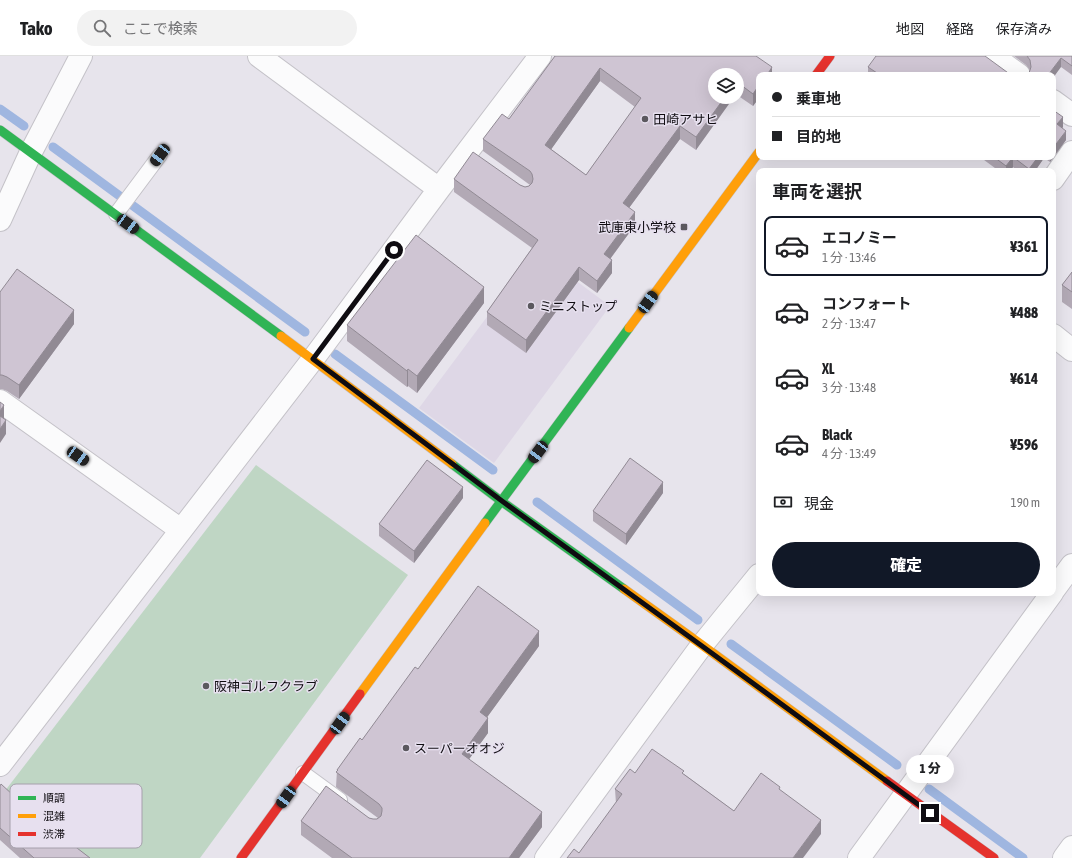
<!DOCTYPE html>
<html lang="ja">
<meta charset="utf-8">
<style>
:root{--surface:#fff;--page:#f2f2f2;--text:#202124;--muted:#757577;--line:#e0e0e0;--accent:#111827}
body{margin:0;font-family:"Asap Condensed","Noto Sans JP",sans-serif;background:var(--page);color:var(--text);height:100vh;display:flex;flex-direction:column;font-size:15px;white-space:nowrap}
*{box-sizing:border-box;margin:0}
p{font-size:13px;color:var(--muted)}
.icon{flex:none;width:22px;height:22px;fill:none;stroke:currentColor;stroke-width:2;stroke-linecap:round;stroke-linejoin:round}
.map{position:relative;flex:1;overflow:hidden}
.sheet{position:absolute;left:756px;top:112px;width:300px;height:428px;display:flex;flex-direction:column;background:var(--surface);border-radius:8px;box-shadow:0 4px 16px #0002}
.sheet>*{flex:none}
.guide{position:absolute;left:756px;top:16px;width:300px;height:88px;border-radius:8px;box-shadow:0 4px 16px #0002;display:grid;align-content:center;height:88px;padding:0 16px;background:var(--surface)}
.tools{position:absolute;left:708px;top:12px;display:grid;gap:8px}
.tools a{display:grid;place-items:center;width:36px;height:36px;border-radius:50%;background:var(--surface);box-shadow:0 4px 16px #0002;font-size:20px}
.end{position:absolute;width:18px;height:18px;margin:-9px;border:5px solid #0f0c11;background:#fff;box-shadow:0 0 0 2px #fff}
.from{border-radius:50%}
.bubble{position:absolute;height:28px;border-radius:14px;background:var(--surface);box-shadow:0 4px 16px #0002;font-size:13px;font-weight:800;line-height:28px;text-align:center}
.car{position:absolute;width:12px;height:24px;margin:-12px -6px;border-radius:5px;box-shadow:0 0 3px 1px #0007;background:linear-gradient(#222 24%,#8ab4d8 0 40%,#222 0 76%,#8ab4d8 0 86%,#222 0)}
.guide b{display:flex;align-items:center;gap:14px;height:38px;font-size:15px}
.guide b+b{border-top:1px solid var(--line)}
.guide i{width:10px;height:10px;background:var(--text)}
ul{padding:0;list-style:none}
li{display:flex;align-items:center;gap:12px;height:60px;margin:0 8px 6px;padding:0 8px;border:2px solid transparent;border-radius:8px}
li div{flex:1}
li b{display:block;font-size:15px}
li em{font-style:normal;font-weight:800}
li.selected{border-color:var(--accent)}
li>.icon{width:36px;height:36px;stroke-width:1.5}
h2{padding:0 16px;font-size:18px;line-height:48px}
.pay{display:flex;align-items:center;gap:10px;height:44px;padding:0 16px;font-size:15px}
.pay p{margin-inline-start:auto}
.cta{display:flex;gap:8px;margin-top:auto;padding:8px 16px}
.cta a{flex:1;height:46px;border-radius:24px;background:var(--accent);color:#fff;font-size:16px;font-weight:800;line-height:46px;text-align:center}
header{display:flex;align-items:center;gap:24px;box-sizing:border-box;height:56px;padding:0 20px;background:var(--surface);border-bottom:1px solid var(--line)}
header strong{font-size:19px}
nav{display:flex;gap:22px;margin-inline-start:auto;font-size:14px}
.search{width:280px;height:36px;background:var(--page);display:flex;align-items:center;gap:10px;box-sizing:border-box;padding:0 14px;border-radius:22px;color:var(--muted);font-size:15px}
.map>svg:first-child{display:block}
</style>
<header>
<strong>Tako</strong>
<div class="search"><svg class="icon" aria-label="search" viewBox="0 0 24 24"><circle cx="10" cy="10" r="6"/><path d="M15 15l6 6"/></svg>ここで検索</div>
<nav><a>地図</a><a>経路</a><a>保存済み</a></nav>
</header>
<div class="map">
<svg width="1072" height="802" viewBox="0 0 1072 802">
<rect width="100%" height="100%" fill="#e7e4ec"/>
<!-- built -->
<path fill="#ded7e6" d="M536,195L610,250L494,407L419,352Z"/>
<!-- green -->
<path fill="#bfd6c4" d="M256,409L408,519L200,802H75L1,740Z"/>
<g fill="none" stroke-linecap="round" stroke-linejoin="round">
<!-- stream -->
<path stroke="#9fb6e0" stroke-width="9" d="M0,53L24,70
M53,91L305,276
M335,298L493,414
M537,446L698,564
M731,588L897,709
M929,733L1023,802"/>
<defs>
<path id="lane" d="M116,158L160,99
M303,717L340,744"/>
<path id="street" d="M259,0L439,133
M993,0L1019,19
M1053,45L1072,59
M1053,123L1072,96
M0,164L31,96L81,0
M1053,279L1072,294
M0,345L181,474
M1053,535L1072,509
M0,709L313,303L439,133L540,0
M546,802L702,589L759,519
M859,802L1052,537
M1064,802L1072,791"/>
<path id="fast" d="M0,74L281,280
M452,408L501,445L624,533
M485,467L629,272"/>
<path id="slow" d="M629,272L759,96
M281,280L452,408
M624,533L702,589L887,725
M360,638L485,467"/>
<path id="jam" d="M816,19L830,0
M887,725L994,802
M241,802L360,638"/>
</defs>
<!-- lane casing -->
<use href="#lane" stroke="#c4c2c8" stroke-width="16"/>
<!-- street casing -->
<use href="#street" stroke="#c4c2c8" stroke-width="24"/>
<!-- fast casing -->
<use href="#fast" stroke="#c4c2c8" stroke-width="10"/>
<!-- slow casing -->
<use href="#slow" stroke="#c4c2c8" stroke-width="10"/>
<!-- jam casing -->
<use href="#jam" stroke="#c4c2c8" stroke-width="10"/>
<!-- lane -->
<use href="#lane" stroke="#fbfbfc" stroke-width="14"/>
<!-- street -->
<use href="#street" stroke="#fbfbfc" stroke-width="22"/>
<!-- fast -->
<use href="#fast" stroke="#30b455" stroke-width="9"/>
<!-- slow -->
<use href="#slow" stroke="#ff9f0a" stroke-width="9"/>
<!-- jam -->
<use href="#jam" stroke="#e5322d" stroke-width="9"/>
</g>
<!-- wall -->
<path fill="#b2a9b5" fill-rule="evenodd" d="M555,0L772,19H759V42L753,50L737,39V19L696,94L680,83L629,152L635,169L611,202L612,217L597,237L579,224L526,297L487,269V256L532,192L454,136V123L520,129L525,131L529,130L530,129L483,95V83L509,63ZM600,25L635,51L586,119L551,93Z
M1014,0H1072V19L1061,11L1029,17L1030,14L1026,9Z
M868,11L1011,19H868Z
M1053,54L1063,71L1062,72L1066,84L1050,106L1044,102L1035,115H1018L1013,111L1010,115H999L980,101H1053Z
M1072,216V253L1062,246V229Z
M0,236L74,268L19,343L7,335L2,333H0Z
M484,247L417,337L408,330L407,331L347,285V269Z
M663,437L626,489L593,465V455Z
M463,442L414,507L379,480V468Z
M539,590L487,661L488,677L469,703L542,771L519,802H332L301,779V765L369,762L373,763H377L378,762L336,731L337,714L362,684L418,613Z
M635,717L684,718L734,755L780,734L821,778L579,797L616,748L615,733Z
M0,730L38,762L90,802H20L0,784Z"/>
<!-- shaded-wall -->
<path fill="#918a94" d="M1061,2V11L1053,22V19H1048Z
M772,11V19H767Z
M600,12V25L545,102V89Z
M759,29V42L753,50V38Z
M725,41H734L696,94V81Z
M1063,61V71L1057,78V68Z
M680,70V83L623,160V147Z
M1066,75V84L1050,106V101H1053V92Z
M1013,101V111L1010,115H1006V110Z
M1038,101H1044V102L1035,115H1029V113Z
M635,156V169L604,211V198Z
M612,204V217L597,237V225Z
M579,211V224L526,297V284Z
M484,231V247L417,337V320Z
M74,254V268L19,343V329Z
M408,313V330L407,331V315Z
M4,349V363L0,369V355Z
M6,364V378L0,387V373Z
M663,426V437L626,489V478Z
M463,431V442L414,507V495Z
M539,575V590L480,671V656Z
M488,662V677L462,713V698Z
M542,756V771L519,802H509Z
M821,764V778L803,802H793Z"/>
<!-- building -->
<path fill="#cfc5d3" stroke="#918a94" fill-rule="evenodd" d="M555,0H756L772,11L767,19H759V29L753,38L737,26V19H715V41H725L696,81L680,70L623,147L635,156L604,198L612,204L597,225L579,211L526,284L487,256L538,184L454,123L473,96L520,129L525,131L529,130L532,127L533,123L532,118L530,115L483,83L502,58L509,63ZM600,12L641,42L586,119L545,89Z
M876,0H985L1011,19H880L868,11Z
M1027,0H1072V10L1061,2L1048,19H1026L1029,17L1031,11L1030,4Z
M1053,54L1063,61L1057,68L1066,75L1053,92Z
M994,101H1038L1029,113L1013,101L1006,110Z
M416,179L484,231L417,320L408,313L407,315L347,269Z
M17,213L74,254L19,329L7,321L2,319H0V236Z
M1072,216V236L1062,229Z
M0,346L4,349L0,355Z
M0,360L6,364L0,373Z
M630,402L663,426L626,478L593,455Z
M427,404L463,431L414,495L379,468Z
M478,530L539,575L480,656L488,662L462,698L542,756L509,802H352L301,765L326,730L369,762L373,763H377L381,760L382,755V752L379,748L336,716L338,714H337L360,682L362,684L415,611L418,613Z
M652,693L684,715L682,717L734,755L761,717L780,731L779,733L821,764L793,802H567L574,793L579,797L622,738L615,733L630,713L635,717Z
M1,728L38,762L90,802H34L0,772V730Z"/>
<g fill="none" stroke-linecap="round" stroke-linejoin="round">
<!-- route -->
<path stroke="#0f0c11" stroke-width="5" d="M394,194L313,303L502,445L702,590L930,757"/>
</g>
<!-- markers -->
<g fill="#5b585e" stroke="#e7e0ef" stroke-width="1.5">
<circle cx="645" cy="63" r="4"/>
<rect x="680" y="167" width="8" height="8" rx="2"/>
<circle cx="531" cy="250" r="4"/>
<circle cx="206" cy="630" r="4"/>
<circle cx="406" cy="692" r="4"/>
</g>
<g text-anchor="middle" dominant-baseline="central" stroke-width="3" stroke-linejoin="round" paint-order="stroke">
<!-- poi labels -->
<g font-size="13" fill="#0f0c11" stroke="#e7e0ef" text-anchor="start">
<text x="653" y="63">田崎アサヒ</text>
<text x="676" y="171" text-anchor="end">武庫東小学校</text>
<text x="539" y="250">ミニストップ</text>
<text x="214" y="630">阪神ゴルフクラブ</text>
<text x="414" y="692">スーパーオオジ</text>
</g>
</g>
<!-- legend -->
<rect x="10" y="728" width="132" height="64" rx="6" fill="#e7e0ef" stroke="#a6a0ac" stroke-width="1"/>
<rect x="18" y="740" width="18" height="4" fill="#30b455"/>
<rect x="18" y="758" width="18" height="4" fill="#ff9f0a"/>
<rect x="18" y="776" width="18" height="4" fill="#e5322d"/>
<g font-size="11" fill="#0f0c11">
<text x="43" y="746">順調</text>
<text x="43" y="764">混雑</text>
<text x="43" y="782">渋滞</text>
</g>
</svg>
<div class="tools">
<a><svg class="icon" aria-label="layers" viewBox="0 0 24 24"><path d="M12 4l9 5-9 5-9-5zM3 14l9 5 9-5"/></svg></a>
</div>
<i class="end from" style="left:394px;top:194px"></i>
<i class="end" style="left:930px;top:757px"></i>
<div class="bubble" style="left:906px;top:699px;width:48px">1 分</div>
<i class="car" style="left:160px;top:99px;rotate:217deg"></i>
<i class="car" style="left:128px;top:168px;rotate:126deg"></i>
<i class="car" style="left:648px;top:246px;rotate:36deg"></i>
<i class="car" style="left:538px;top:396px;rotate:217deg"></i>
<i class="car" style="left:78px;top:400px;rotate:125deg"></i>
<i class="car" style="left:340px;top:667px;rotate:36deg"></i>
<i class="car" style="left:286px;top:741px;rotate:216deg"></i>
<div class="guide">
<b><i class="from"></i>乗車地</b>
<b><i></i>目的地</b>
</div>
<section class="sheet">
<h2>車両を選択</h2>
<ul>
<li class="selected"><svg class="icon" aria-label="car" viewBox="0 0 24 24"><path d="M5 17H2v-5l4-1 3-4h7l3 4 3 1v5h-3M9 17h6M6 11h13"/><circle cx="7" cy="17" r="2"/><circle cx="17" cy="17" r="2"/></svg><div><b>エコノミー</b><p>1 分 · 13:46</p></div><em>¥361</em></li>
<li><svg class="icon" aria-label="car" viewBox="0 0 24 24"><path d="M5 17H2v-5l4-1 3-4h7l3 4 3 1v5h-3M9 17h6M6 11h13"/><circle cx="7" cy="17" r="2"/><circle cx="17" cy="17" r="2"/></svg><div><b>コンフォート</b><p>2 分 · 13:47</p></div><em>¥488</em></li>
<li><svg class="icon" aria-label="car" viewBox="0 0 24 24"><path d="M5 17H2v-5l4-1 3-4h7l3 4 3 1v5h-3M9 17h6M6 11h13"/><circle cx="7" cy="17" r="2"/><circle cx="17" cy="17" r="2"/></svg><div><b>XL</b><p>3 分 · 13:48</p></div><em>¥614</em></li>
<li><svg class="icon" aria-label="car" viewBox="0 0 24 24"><path d="M5 17H2v-5l4-1 3-4h7l3 4 3 1v5h-3M9 17h6M6 11h13"/><circle cx="7" cy="17" r="2"/><circle cx="17" cy="17" r="2"/></svg><div><b>Black</b><p>4 分 · 13:49</p></div><em>¥596</em></li>
</ul>
<div class="pay"><svg class="icon" aria-label="cash" viewBox="0 0 24 24"><path d="M3 7h18v10H3z"/><circle cx="12" cy="12" r="2"/></svg>現金<p>190 m</p></div>
<div class="cta"><a>確定</a></div>
</section>
</div>
